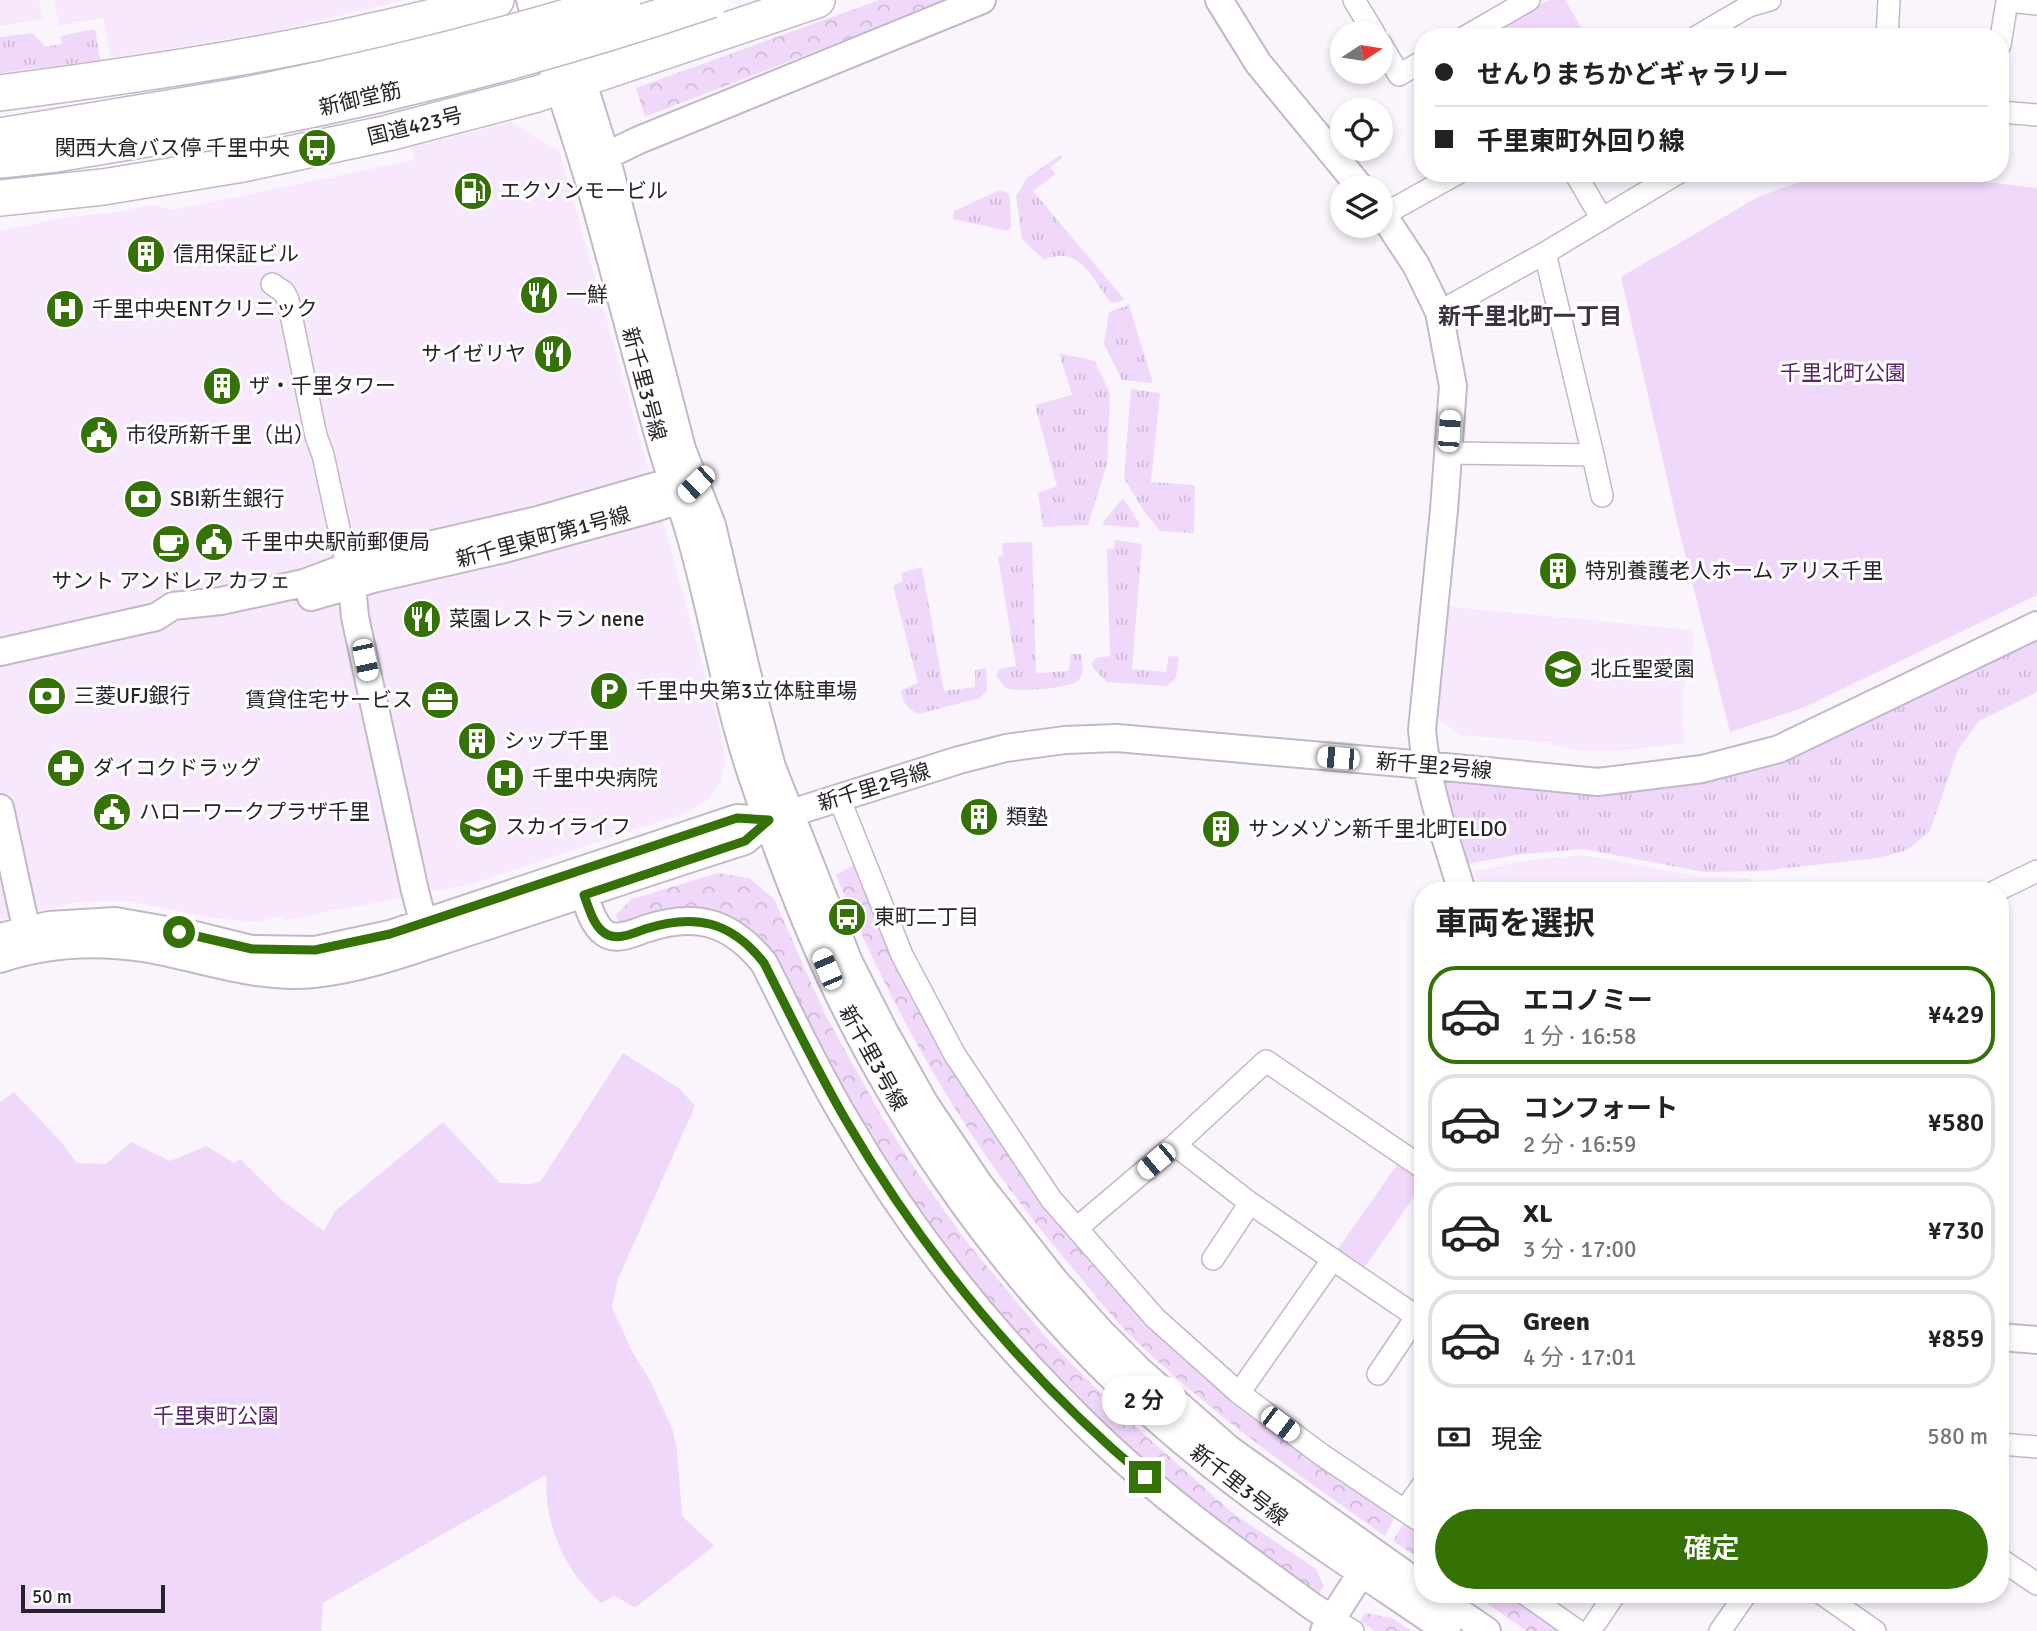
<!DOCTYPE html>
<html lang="ja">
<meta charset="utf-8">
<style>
:root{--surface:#fff;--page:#f2f2f2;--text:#222;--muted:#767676;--line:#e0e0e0;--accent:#357206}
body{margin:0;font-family:Signika,"Noto Sans JP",sans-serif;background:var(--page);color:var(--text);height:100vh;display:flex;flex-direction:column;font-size:26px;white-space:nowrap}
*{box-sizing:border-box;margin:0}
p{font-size:23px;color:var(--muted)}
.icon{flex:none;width:38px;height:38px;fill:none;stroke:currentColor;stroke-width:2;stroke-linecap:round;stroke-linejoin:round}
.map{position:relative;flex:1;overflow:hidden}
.details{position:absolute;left:1414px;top:882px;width:595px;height:721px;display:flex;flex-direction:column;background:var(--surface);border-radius:28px;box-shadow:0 4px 10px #0003}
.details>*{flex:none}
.top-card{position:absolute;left:1414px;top:28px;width:595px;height:154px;border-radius:28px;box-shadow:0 4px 10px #0003;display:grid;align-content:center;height:154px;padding:0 21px;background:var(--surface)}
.needle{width:46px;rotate:78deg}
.fabs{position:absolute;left:1330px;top:21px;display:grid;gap:14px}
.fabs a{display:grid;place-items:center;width:63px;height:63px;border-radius:50%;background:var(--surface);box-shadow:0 4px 10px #0003;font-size:35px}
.scale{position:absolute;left:21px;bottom:18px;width:144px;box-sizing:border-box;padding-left:7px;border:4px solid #28232a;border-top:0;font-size:19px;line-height:24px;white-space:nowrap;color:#28232a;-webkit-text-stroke:5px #fff;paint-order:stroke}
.end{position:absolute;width:32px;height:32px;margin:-16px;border:9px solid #357206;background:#fff;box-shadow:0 0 0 4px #fff}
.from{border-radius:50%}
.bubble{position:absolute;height:49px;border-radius:24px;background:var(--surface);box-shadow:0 4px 10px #0003;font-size:23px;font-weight:600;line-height:49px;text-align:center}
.car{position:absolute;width:21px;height:42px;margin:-21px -10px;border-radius:9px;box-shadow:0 0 5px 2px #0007;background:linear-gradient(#fff 24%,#345 0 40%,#fff 0 76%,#345 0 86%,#fff 0)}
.top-card b{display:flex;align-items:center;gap:24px;height:66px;font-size:26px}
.top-card b+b{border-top:2px solid var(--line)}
.top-card i{width:18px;height:18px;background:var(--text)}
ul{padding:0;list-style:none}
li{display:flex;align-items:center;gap:21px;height:98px;margin:0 14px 10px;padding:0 7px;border:4px solid var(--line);border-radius:28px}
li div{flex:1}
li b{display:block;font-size:26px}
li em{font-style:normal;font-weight:600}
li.selected{border-color:var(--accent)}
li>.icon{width:63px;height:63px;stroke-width:1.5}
h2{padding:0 21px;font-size:32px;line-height:84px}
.pay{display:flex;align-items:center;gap:18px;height:77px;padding:0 21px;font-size:26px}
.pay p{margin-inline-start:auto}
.primary-button{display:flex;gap:14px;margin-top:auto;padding:14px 21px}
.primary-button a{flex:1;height:80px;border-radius:42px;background:var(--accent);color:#fff;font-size:28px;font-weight:600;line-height:80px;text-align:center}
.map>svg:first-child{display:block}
</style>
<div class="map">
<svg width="2037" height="1631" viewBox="0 0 2037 1631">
<defs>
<pattern id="grass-tufts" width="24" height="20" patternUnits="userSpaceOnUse" patternTransform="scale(1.75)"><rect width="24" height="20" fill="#f0d8fa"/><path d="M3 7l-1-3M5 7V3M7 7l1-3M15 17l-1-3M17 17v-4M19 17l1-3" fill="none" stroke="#ceb9d6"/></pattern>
<pattern id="forest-crowns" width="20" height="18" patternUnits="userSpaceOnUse" patternTransform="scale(1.75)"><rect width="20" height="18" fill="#f0d8fa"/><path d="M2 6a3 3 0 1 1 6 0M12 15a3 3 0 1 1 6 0" fill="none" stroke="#ceb9d6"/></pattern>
</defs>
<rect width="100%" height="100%" fill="#faf5fd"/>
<!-- built -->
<path fill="#f7e8fd" d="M0,0H39L43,19L0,26Z
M57,0H405L271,32L111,58L103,18L59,26L54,1Z
M511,122L560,152L709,687L724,746L725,766L719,785L708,800L688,812L468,885L306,916L284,920L283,916L256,922L213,918L125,901L78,902L0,920V231L62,218L118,212L153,204L172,210L414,160L412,147Z
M1444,606L1692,630L1694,642L1682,697L1684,743L1623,751H1578L1544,742L1461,735L1434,716Z
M1583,855L1703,877L1748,878L1757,884L1759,891H1480L1474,871L1530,860Z"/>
<!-- grass -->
<path fill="url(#grass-tufts)" d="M95,29L100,60L0,73V37L32,33L46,47L62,44L60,36Z
M1060,155L1062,158L1050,167L1056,174L1033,191L1125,300L1111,303C1093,281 1081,244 1044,260L1022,239L1016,196L1027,178Z
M1000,190L1008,193L1010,197L1011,227L1008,231L953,219L954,211Z
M1129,305L1153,383L1122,380L1104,344L1109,312Z
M1059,353L1095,361L1110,394L1107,464L1088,525L1043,527L1038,493L1057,486L1035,405L1072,395Z
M1131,389L1160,393L1151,482L1195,485L1194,533L1160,531L1143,510L1124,478Z
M1123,498L1140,524L1138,528L1103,525L1104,521Z
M1115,540L1142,544L1132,669L1166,672L1169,656L1179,657L1176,678L1166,686L1107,682L1093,668L1092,663L1096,658L1110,656L1107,549L1114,548Z
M1032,542L1036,673L1069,671L1071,654H1081C1082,663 1085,674 1078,681C1070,688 1016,693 1007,688C1003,686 999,679 996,676L999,669L1016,666L998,557L1003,555L1002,543Z
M922,567L944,691L975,687V670L986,668L987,690L980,698L918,714C906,707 903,703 901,690L918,683L893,586L903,581L901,573Z
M2037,625V692L1979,721L1958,750L1930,831L1907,850L1878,858L1761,871L1704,872L1583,849L1521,854L1473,863L1455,869L1425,765L1598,782L1702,769Z"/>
<!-- forest -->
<path fill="url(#forest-crowns)" d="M879,0H947L645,117L636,88Z
M854,865L882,932L966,1091L1031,1185L1178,1352L1266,1428L1395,1517L1385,1536C1298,1475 1212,1414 1135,1340C1113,1319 1095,1295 1076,1272C971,1151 897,1022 836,875Z
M718,873L749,878L774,899L826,1016L881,1115L917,1172L966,1241L1050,1342L1127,1419L1235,1515L1315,1568L1324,1586L1318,1595C1271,1561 1221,1529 1177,1492C1075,1405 984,1305 908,1195C879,1151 851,1105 826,1059C808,1024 783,954 754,931C707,896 669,908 619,925L616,915L632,899Z
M1403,1524L1423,1537V1561L1393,1541Z
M1473,1594H1509L1564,1631H1527Z
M1365,1613L1392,1618L1411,1631H1375L1360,1621Z"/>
<!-- park -->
<path fill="#f0d8fa" d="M1549,0H1565L1587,37H1510L1505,28L1527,11Z
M1825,173H1912L2037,188V595L1805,707L1730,732L1677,522L1621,277L1760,196Z
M623,1053L680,1089L695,1106L618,1279L612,1307L633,1353L651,1382L673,1431L677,1450L682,1516L714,1546L636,1607H634L615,1596L601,1603C572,1577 555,1547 548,1508C546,1497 547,1485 546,1475L323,1603L321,1631H0V1102L14,1092L62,1143L77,1163L106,1164L131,1142L170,1161L206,1146L234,1163L240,1159L284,1202L324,1231L335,1211L443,1122L500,1183L530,1184L541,1181Z
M1399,1162L1423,1179V1184L1364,1268L1337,1250Z"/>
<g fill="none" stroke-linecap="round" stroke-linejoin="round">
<defs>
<path id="minor" d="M1354,0L1374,33
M1465,37L1529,0
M1696,37L1749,6L1770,0
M1887,37L1889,0
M1381,44L1399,75L1423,61
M2000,45L2007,1L2037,4
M2000,112L2037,115
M1575,173L1602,219
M1383,215L1458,173
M272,284L284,292L288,300L316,436L323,455L350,579
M1439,312L1545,253L1678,173
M1448,453L1593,455L1545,253
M1593,455L1602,496
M839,798L902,955L955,1055L1051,1199L1155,1318L1239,1393L1322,1455L1423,1523
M1996,891L2037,871
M1175,1145L1250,1203L1423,1321
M1077,1228L1175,1145L1266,1061L1423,1168
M1213,1259L1250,1203
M1378,1374L1417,1316
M1239,1393L1333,1259
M2000,1444L2037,1447
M1405,1510L1423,1485
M2000,1559L2037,1584
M1525,1594L1578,1631
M1822,1594L1875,1631
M1333,1619L1353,1631
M1590,1631L1615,1594
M1720,1631L1746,1594"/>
<path id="tertiary" d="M530,0C550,62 572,123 590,185C615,272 637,361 662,448C670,476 681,503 689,531C713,612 725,696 752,776C777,850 804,923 838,993C908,1138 1005,1274 1121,1386C1220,1482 1333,1553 1447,1631
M557,0L606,156L682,449L712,525L746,669L772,767L849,962L883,1029L925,1104L979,1184L1055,1281L1101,1332L1140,1371L1229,1449L1423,1587
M1219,0L1258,63L1360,187
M606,156L639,140L982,0
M1381,212L1416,265L1439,312L1453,386L1444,510L1422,730C1427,786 1445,837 1462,891
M352,586L355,617L415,891L428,940
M311,597L373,579L508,548L655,508L679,500L690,490
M0,652L156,617L173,606L221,601L304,583L368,559L538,520L673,481L688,483
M0,808L30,946
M584,895C589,908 594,929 608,935C619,940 634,933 645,929C695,912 730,921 764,963C791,1016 816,1071 847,1122C916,1241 1005,1349 1105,1443C1170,1504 1242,1555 1313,1607L1333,1619
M0,937L49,925L115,921L195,935L252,949L315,950L390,934L737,818L769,820L959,760L1006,748L1065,740L1117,738L1425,765L1598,782L1702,769L1779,749L2037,625
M0,959C45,944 94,941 142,948C200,957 254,980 314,974C371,968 424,946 478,929C567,900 656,869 745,841L769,820
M2000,1337L2037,1340
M1433,1594L1487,1631
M1324,1631L1371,1558"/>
<path id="trunk" d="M0,93C167,71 334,46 496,0
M0,136L240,96
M0,160L56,154L250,122
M0,198L103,187L243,164L388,133L537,94L817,0"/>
</defs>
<!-- minor casing -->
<use href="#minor" stroke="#c4b7c9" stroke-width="24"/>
<!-- tertiary casing -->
<use href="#tertiary" stroke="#c4b7c9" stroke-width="30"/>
<!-- trunk casing -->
<use href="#trunk" stroke="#c4b7c9" stroke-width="38"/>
<!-- minor -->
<use href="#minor" stroke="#fff" stroke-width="21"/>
<!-- tertiary -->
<use href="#tertiary" stroke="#fff" stroke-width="26"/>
<!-- trunk -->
<use href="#trunk" stroke="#fff" stroke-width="35"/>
<defs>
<path id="trunk-bridge" d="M240,96C369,71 497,39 623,0
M250,122C406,92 560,51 711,0"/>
</defs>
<!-- trunk-bridge casing -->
<use href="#trunk-bridge" stroke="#c4b7c9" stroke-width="38" stroke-linecap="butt"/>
<!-- trunk-bridge -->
<use href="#trunk-bridge" stroke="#fff" stroke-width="35"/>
</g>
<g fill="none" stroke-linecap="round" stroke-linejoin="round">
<!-- route -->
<path stroke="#357206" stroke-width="9" d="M179,932L252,949L315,950L390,934L737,818L769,820L745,841L584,895C589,908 594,929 608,935C619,940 634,933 645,929C695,913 731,921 764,963C791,1016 817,1071 847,1122C925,1256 1027,1378 1145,1477"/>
</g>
<!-- icons -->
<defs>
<symbol id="bus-disc" viewBox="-11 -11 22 22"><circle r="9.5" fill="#357206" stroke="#fff"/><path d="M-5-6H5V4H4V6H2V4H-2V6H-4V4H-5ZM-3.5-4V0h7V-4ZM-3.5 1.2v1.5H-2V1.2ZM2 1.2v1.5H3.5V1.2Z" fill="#fff"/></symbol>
<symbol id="fuel-disc" viewBox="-11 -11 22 22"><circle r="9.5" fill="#357206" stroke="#fff"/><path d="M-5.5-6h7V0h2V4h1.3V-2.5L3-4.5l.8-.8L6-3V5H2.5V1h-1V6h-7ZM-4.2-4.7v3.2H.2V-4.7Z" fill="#fff"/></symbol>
<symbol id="building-disc" viewBox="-11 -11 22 22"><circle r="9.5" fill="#357206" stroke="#fff"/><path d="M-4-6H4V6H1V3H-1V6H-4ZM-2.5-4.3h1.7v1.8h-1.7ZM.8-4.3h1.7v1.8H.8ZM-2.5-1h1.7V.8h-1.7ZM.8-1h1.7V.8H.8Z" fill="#fff"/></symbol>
<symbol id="restaurant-disc" viewBox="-11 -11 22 22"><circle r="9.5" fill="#357206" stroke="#fff"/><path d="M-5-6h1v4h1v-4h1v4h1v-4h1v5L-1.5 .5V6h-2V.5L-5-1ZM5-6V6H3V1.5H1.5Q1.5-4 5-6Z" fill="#fff"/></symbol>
<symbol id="hospital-disc" viewBox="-11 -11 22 22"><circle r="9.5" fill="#357206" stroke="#fff"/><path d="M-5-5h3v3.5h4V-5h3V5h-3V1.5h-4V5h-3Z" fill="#fff"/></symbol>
<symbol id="civic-disc" viewBox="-11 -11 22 22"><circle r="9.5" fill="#357206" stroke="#fff"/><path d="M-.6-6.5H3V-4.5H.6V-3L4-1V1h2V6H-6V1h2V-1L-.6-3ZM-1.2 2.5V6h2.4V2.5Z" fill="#fff"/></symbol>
<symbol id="bank-disc" viewBox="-11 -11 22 22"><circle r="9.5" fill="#357206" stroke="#fff"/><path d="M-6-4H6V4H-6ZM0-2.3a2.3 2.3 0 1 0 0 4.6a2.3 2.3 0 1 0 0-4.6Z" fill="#fff"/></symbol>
<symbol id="cafe-disc" viewBox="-11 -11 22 22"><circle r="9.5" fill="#357206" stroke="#fff"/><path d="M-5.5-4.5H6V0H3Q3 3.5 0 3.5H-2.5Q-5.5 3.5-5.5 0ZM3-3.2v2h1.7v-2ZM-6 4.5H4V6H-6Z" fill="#fff"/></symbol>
<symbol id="school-disc" viewBox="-11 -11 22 22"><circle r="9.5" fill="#357206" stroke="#fff"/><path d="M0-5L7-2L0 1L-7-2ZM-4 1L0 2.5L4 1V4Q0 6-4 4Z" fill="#fff"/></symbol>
<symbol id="parking-disc" viewBox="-11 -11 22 22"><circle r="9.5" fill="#357206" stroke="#fff"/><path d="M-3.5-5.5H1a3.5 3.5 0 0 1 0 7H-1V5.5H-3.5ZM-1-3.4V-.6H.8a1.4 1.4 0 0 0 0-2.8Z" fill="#fff"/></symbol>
<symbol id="office-disc" viewBox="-11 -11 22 22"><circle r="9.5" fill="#357206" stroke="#fff"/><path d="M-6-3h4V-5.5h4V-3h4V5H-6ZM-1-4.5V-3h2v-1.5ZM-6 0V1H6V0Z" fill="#fff"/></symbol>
<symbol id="pharmacy-disc" viewBox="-11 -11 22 22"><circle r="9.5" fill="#357206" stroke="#fff"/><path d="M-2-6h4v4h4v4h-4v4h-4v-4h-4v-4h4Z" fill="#fff"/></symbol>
</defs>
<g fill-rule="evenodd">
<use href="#bus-disc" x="295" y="126" width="44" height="44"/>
<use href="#fuel-disc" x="451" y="169" width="44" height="44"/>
<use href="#building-disc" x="124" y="232" width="44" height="44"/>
<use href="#restaurant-disc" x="517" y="273" width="44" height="44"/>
<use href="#hospital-disc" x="43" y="287" width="44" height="44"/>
<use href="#restaurant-disc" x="531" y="332" width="44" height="44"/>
<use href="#building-disc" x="200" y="364" width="44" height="44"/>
<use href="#civic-disc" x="77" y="413" width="44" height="44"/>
<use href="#bank-disc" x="121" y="477" width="44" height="44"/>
<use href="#civic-disc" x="192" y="520" width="44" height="44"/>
<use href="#cafe-disc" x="149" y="522" width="44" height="44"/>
<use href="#building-disc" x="1536" y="549" width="44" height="44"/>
<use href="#restaurant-disc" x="400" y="597" width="44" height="44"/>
<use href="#school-disc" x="1541" y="647" width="44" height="44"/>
<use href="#parking-disc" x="587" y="669" width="44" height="44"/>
<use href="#bank-disc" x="25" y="674" width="44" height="44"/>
<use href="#office-disc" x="418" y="678" width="44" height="44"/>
<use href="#building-disc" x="455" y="719" width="44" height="44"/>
<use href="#pharmacy-disc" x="44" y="746" width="44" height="44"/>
<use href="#hospital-disc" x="483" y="756" width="44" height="44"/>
<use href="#civic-disc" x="90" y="790" width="44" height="44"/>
<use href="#building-disc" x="957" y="795" width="44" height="44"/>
<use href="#school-disc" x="456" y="805" width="44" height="44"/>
<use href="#building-disc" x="1199" y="807" width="44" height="44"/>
<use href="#bus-disc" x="825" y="895" width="44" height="44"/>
</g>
<g text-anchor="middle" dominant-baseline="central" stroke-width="6" stroke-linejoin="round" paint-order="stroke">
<!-- street labels -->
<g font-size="21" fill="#28232a" stroke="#fff">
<text transform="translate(360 99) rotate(-13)">新御堂筋</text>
<text transform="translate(415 126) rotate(-14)">国道423号</text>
<text transform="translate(644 384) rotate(75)">新千里3号線</text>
<text transform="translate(543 537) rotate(-15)">新千里東町第1号線</text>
<text transform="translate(1434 766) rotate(5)">新千里2号線</text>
<text transform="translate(874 787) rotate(-17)">新千里2号線</text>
<text transform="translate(873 1058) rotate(61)">新千里3号線</text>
<text transform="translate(1239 1485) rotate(38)">新千里3号線</text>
</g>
<!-- poi labels -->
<g font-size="21" fill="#28232a" stroke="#fff" text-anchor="start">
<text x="290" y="148" text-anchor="end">関西大倉バス停 千里中央</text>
<text x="500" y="191">エクソンモービル</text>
<text x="173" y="254">信用保証ビル</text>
<text x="566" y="295">一鮮</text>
<text x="92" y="309">千里中央ENTクリニック</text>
<text x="526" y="354" text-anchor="end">サイゼリヤ</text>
<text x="249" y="386">ザ・千里タワー</text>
<text x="126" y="435">市役所新千里（出）</text>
<text x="170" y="499">SBI新生銀行</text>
<text x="241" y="542">千里中央駅前郵便局</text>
<text x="1585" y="571">特別養護老人ホーム アリス千里</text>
<text x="171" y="581" text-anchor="middle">サント アンドレア カフェ</text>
<text x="449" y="619">菜園レストラン nene</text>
<text x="1590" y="669">北丘聖愛園</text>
<text x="636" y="691">千里中央第3立体駐車場</text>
<text x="74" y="696">三菱UFJ銀行</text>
<text x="413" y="700" text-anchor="end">賃貸住宅サービス</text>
<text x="504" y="741">シップ千里</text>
<text x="93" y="768">ダイコクドラッグ</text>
<text x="532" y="778">千里中央病院</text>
<text x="139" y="812">ハローワークプラザ千里</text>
<text x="1006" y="817">類塾</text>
<text x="505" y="827">スカイライフ</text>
<text x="1248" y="829">サンメゾン新千里北町ELDO</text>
<text x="874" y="917">東町二丁目</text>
</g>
<!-- park labels -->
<g font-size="21" fill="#5a236d" stroke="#fff">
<text x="1843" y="373">千里北町公園</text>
<text x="216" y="1416">千里東町公園</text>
</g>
<!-- neighbourhood labels -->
<g font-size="23" font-weight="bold" fill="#3c3140" stroke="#fff">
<text x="1530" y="316">新千里北町一丁目</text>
</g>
</g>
</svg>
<div class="fabs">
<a><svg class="needle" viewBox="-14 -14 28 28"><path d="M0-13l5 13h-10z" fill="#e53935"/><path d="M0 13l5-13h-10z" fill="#767676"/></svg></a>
<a><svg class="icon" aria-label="locate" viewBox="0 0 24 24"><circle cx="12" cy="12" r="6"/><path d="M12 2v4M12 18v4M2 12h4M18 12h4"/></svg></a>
<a><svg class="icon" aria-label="layers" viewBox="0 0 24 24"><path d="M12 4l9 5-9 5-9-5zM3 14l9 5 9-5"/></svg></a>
</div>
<div class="scale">50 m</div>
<i class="end from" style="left:179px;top:932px"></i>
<i class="end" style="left:1145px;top:1477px"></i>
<div class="bubble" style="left:1102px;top:1376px;width:84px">2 分</div>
<i class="car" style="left:1449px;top:431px;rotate:4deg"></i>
<i class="car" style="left:696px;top:484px;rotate:226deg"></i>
<i class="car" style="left:365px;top:660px;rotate:168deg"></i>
<i class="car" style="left:1338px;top:758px;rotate:275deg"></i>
<i class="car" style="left:827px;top:969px;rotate:337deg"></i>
<i class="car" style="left:1156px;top:1161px;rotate:230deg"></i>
<i class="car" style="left:1280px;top:1424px;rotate:127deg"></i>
<div class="top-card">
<b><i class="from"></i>せんりまちかどギャラリー</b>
<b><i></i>千里東町外回り線</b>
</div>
<section class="details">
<h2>車両を選択</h2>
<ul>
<li class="selected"><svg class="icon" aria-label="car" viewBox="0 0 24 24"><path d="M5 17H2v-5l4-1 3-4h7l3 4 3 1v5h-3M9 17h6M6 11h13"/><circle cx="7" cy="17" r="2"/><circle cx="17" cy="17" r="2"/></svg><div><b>エコノミー</b><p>1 分 · 16:58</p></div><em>¥429</em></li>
<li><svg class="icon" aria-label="car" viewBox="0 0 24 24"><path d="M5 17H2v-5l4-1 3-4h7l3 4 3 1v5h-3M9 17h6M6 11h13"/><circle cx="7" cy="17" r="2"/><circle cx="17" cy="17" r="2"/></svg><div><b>コンフォート</b><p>2 分 · 16:59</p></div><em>¥580</em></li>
<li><svg class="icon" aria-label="car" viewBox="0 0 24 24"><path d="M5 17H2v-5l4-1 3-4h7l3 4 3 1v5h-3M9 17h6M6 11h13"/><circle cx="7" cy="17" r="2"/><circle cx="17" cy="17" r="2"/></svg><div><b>XL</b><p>3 分 · 17:00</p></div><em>¥730</em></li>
<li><svg class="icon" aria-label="car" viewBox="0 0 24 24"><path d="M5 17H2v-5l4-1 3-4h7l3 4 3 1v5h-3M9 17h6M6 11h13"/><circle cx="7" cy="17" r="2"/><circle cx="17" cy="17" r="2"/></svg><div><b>Green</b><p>4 分 · 17:01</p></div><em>¥859</em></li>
</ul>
<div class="pay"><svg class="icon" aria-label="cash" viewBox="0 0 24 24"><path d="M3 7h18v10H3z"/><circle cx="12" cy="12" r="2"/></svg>現金<p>580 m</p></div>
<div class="primary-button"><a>確定</a></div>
</section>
</div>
